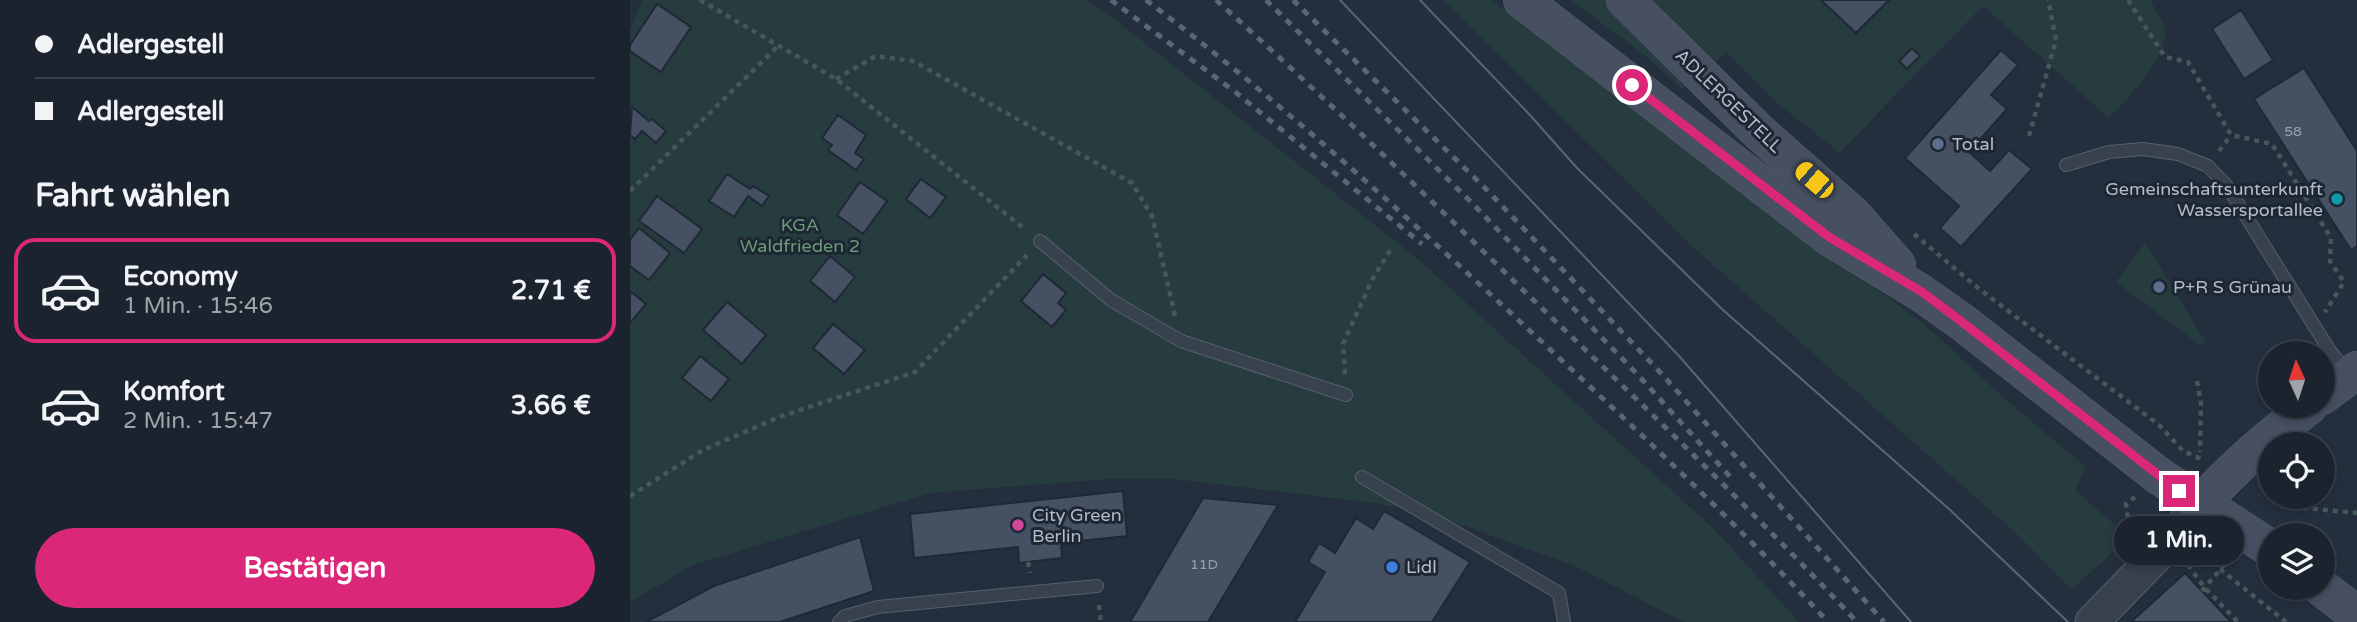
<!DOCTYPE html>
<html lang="de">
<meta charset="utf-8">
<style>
:root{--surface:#1b232e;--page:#242b36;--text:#f1f3f6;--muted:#a0a4aa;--line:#39404a;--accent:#db2777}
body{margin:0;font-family:"Varela Round",sans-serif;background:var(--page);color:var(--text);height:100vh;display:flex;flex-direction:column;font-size:26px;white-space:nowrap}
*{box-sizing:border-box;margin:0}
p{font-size:23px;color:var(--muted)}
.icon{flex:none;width:38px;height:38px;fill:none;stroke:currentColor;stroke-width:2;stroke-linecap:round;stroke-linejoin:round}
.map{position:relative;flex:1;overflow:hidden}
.side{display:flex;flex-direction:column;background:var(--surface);width:630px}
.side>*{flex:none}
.top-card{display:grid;align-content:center;height:154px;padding:0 35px;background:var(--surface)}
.needle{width:46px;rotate:357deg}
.buttons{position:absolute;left:1628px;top:341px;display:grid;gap:14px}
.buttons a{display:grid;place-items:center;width:77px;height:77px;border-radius:50%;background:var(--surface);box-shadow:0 4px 10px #0003,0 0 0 2px var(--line);font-size:35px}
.end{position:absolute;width:32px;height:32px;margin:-16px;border:9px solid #db2777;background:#fff;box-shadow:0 0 0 4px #fff}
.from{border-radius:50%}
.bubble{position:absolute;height:49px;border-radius:24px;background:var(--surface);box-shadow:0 4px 10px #0003,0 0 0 2px var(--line);font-size:23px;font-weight:700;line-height:49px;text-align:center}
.car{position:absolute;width:21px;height:42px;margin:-21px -10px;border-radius:9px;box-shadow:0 0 5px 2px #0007;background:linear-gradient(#f5c518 24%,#345 0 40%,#f5c518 0 76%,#345 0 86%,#f5c518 0)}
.top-card b{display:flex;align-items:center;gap:24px;height:66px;font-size:26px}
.top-card b+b{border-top:2px solid var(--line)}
.top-card i{width:18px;height:18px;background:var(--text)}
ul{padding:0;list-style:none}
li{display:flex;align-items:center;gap:21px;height:105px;margin:0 14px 10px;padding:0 21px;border:4px solid transparent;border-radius:21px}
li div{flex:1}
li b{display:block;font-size:26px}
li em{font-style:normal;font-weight:700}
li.selected{border-color:var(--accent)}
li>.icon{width:63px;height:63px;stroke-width:1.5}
h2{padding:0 35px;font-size:32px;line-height:84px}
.primary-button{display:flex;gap:14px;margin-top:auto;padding:14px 35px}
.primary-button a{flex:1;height:80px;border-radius:42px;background:var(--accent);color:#fff;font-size:28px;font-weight:700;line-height:80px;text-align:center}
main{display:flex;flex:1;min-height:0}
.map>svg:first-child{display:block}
</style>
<main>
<section class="side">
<div class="top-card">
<b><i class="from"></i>Adlergestell</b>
<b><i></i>Adlergestell</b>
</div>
<h2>Fahrt wählen</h2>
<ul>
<li class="selected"><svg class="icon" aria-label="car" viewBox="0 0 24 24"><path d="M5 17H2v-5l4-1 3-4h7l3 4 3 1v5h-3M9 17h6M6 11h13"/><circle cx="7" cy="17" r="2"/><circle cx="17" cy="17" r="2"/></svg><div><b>Economy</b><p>1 Min. · 15:46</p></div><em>2.71 €</em></li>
<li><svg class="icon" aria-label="car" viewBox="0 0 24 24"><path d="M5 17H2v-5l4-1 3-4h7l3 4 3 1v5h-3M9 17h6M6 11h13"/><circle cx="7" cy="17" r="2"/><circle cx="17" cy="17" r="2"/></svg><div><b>Komfort</b><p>2 Min. · 15:47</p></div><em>3.66 €</em></li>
</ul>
<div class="primary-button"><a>Bestätigen</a></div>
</section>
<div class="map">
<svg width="1727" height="622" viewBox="0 0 1727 622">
<rect width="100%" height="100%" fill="#242f3e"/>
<!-- green -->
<path fill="#263c3f" d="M12,0H457L478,14L788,259L1084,529L1169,622H1054L945,566L805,515L745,503L544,479H479L300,493L63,565L0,602V31Z
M813,0H862L1161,226L1293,323L1374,398L1456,467L1445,490L1494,533L1492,543L1442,590L1387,534L1063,247Z
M941,0H1520C1524,8 1534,21 1535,30C1539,57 1496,100 1479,118L1353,6L1207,155L1208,151L1147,103L1097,53L1052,89L1017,57Z
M1515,243L1575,341L1571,346L1486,282Z"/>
<!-- building -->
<path fill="#455162" stroke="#1f2835" stroke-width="2" d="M1191,0H1259L1226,33Z
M27,4L61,27L31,72L0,51V45Z
M1611,10L1643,60L1614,79L1582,29Z
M1282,48L1290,56L1277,69L1269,61Z
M1371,50L1388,65L1361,95L1377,109L1339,152L1360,171L1379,150L1402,169L1331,247L1310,228L1329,206L1275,158Z
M1674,68L1727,151V246L1721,250L1624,99Z
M2,107L19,121L22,119L36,131L26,143L12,131L5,139L0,135Z
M208,115L236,135L225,153L234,159L226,170L198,150L202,145L192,138Z
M97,174L120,189L123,186L139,196L132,206L118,196L104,217L79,201Z
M291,179L316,197L300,218L276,199Z
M230,182L257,201L233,234L207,215Z
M27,196L72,229L54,253L9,221Z
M9,228L40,253L19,280L0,266V240Z
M200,256L225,277L205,302L180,281Z
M413,274L436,293L428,303L436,310L422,327L391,301Z
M0,291L16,304L0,323Z
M97,302L136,335L112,364L73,330Z
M203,324L235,350L214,374L183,348Z
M70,356L99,379L81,401L52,378Z
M493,491L497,536L431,543L432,558L389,563L388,547L284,558L280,514Z
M573,498L648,505L578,622H500Z
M754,511L840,562L802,622H665L695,572L678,562L689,543L705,553L726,518L743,529Z
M230,537L244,591L150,622H16L84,586Z
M1555,573L1601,622H1501Z"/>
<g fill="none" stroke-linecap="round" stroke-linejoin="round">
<defs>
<path id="service" d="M1436,165L1479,152L1513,149L1548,154L1578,166L1597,186L1700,351L1719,374
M410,241L481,300L551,341L716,395
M732,477L929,593L934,622
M209,622L215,616L248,607L467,586"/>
<path id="tertiary" d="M1462,622L1534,548L1570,505"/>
<path id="secondary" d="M892,0L1199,237L1291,293L1332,322L1529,476L1640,548
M995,0L1129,132L1223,215L1267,265
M1692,396L1727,370
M1570,505C1603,467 1640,437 1679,406
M1692,588L1727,615"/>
</defs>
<!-- service casing -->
<use href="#service" stroke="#565f6c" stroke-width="14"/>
<!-- tertiary casing -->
<use href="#tertiary" stroke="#565f6c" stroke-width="35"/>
<!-- secondary casing -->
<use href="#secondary" stroke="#565f6c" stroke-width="38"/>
<!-- path -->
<path stroke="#44595c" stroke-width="4.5" stroke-dasharray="5 5" stroke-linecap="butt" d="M70,0L206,79L396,230
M1498,0L1535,57L1558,62L1601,135L1642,144L1701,238L1700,261L1714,282L1695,312
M206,79L246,56L283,61L502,183L522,216L545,316
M1399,136L1426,40L1418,0
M1589,151L1601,135
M0,191L149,45
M1284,234L1348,288L1529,425L1553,451L1571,459
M715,374L713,344L742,280L762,247
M1567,381L1571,403L1570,452
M0,496L73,450L149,417L285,372L397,255
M1505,497L1496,504L1498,518L1512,530
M1663,507L1727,513
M1692,549L1706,559
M398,562L400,573
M1558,565L1575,588L1608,622
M1590,569L1656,622
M1572,591L1599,559
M469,605L471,622"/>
<!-- service -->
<use href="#service" stroke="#38414e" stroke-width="12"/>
<!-- tertiary -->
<use href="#tertiary" stroke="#38414e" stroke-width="33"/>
<!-- secondary -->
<use href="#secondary" stroke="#465061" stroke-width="37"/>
<!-- tram -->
<path stroke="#5a6575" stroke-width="2" d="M710,0L1049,356L1281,622
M790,0L899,114L947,168L1093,310L1319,509L1438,622"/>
<!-- rail -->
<path stroke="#5a6575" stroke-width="5" stroke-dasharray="7 7" stroke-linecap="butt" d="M481,0L604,91L792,244
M516,0C645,97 765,206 884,316C992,416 1099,515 1198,622
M586,0C692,95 795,194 897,294C1009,401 1121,509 1227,622
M636,0L840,201L1008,375L1104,481
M663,0L856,189L1029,371L1254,622"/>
</g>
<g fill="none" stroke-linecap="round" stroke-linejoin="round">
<!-- route -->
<path stroke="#db2777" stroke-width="9" d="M1002,85L1199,237L1292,292L1332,322L1549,491"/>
</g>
<!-- markers -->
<g fill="#5c6f8a" stroke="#1d2633" stroke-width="2.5">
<circle cx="1308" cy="144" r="7"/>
<circle cx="1529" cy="287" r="7"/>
</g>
<circle fill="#0f9aa8" stroke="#1d2633" stroke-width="2.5" cx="1707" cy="199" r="7"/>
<circle fill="#d1479c" stroke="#1d2633" stroke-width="2.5" cx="388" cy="525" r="7"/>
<circle fill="#3f7fe0" stroke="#1d2633" stroke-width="2.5" cx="762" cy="567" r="7"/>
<g text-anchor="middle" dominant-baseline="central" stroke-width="6" stroke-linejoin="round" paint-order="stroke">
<!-- number labels -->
<g font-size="14" fill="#98a1af">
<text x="1663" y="131">58</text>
<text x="574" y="564">11D</text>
</g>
<!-- street labels -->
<g font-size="18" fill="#b4bcc9" stroke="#1d2633">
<text transform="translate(1099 101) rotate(44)">ADLERGESTELL</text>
</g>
<!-- poi labels -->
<g font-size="18" fill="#b4bcc9" stroke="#1d2633" text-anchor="start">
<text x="1322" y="144">Total</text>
<text x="1693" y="189" text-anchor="end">Gemeinschaftsunterkunft<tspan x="1693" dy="21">Wassersportallee</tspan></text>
<text x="1543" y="287">P+R S Grünau</text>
<text x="402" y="515">City Green<tspan x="402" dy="21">Berlin</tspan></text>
<text x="776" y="567">Lidl</text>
</g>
<!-- park labels -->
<g font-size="18" fill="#6b9a76" stroke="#1d2633">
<text x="170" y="225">KGA<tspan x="170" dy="21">Waldfrieden 2</tspan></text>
</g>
</g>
</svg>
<div class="buttons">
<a><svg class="needle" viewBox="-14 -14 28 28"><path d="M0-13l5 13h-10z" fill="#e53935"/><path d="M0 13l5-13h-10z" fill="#a0a4aa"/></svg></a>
<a><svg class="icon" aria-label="locate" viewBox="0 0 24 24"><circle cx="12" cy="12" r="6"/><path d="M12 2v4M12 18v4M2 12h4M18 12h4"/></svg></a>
<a><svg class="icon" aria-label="layers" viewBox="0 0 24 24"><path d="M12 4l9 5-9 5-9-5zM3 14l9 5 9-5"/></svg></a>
</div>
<i class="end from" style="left:1002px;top:85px"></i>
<i class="end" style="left:1549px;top:491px"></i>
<div class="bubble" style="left:1484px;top:516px;width:130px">1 Min.</div>
<i class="car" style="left:1184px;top:180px;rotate:311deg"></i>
</div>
</main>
